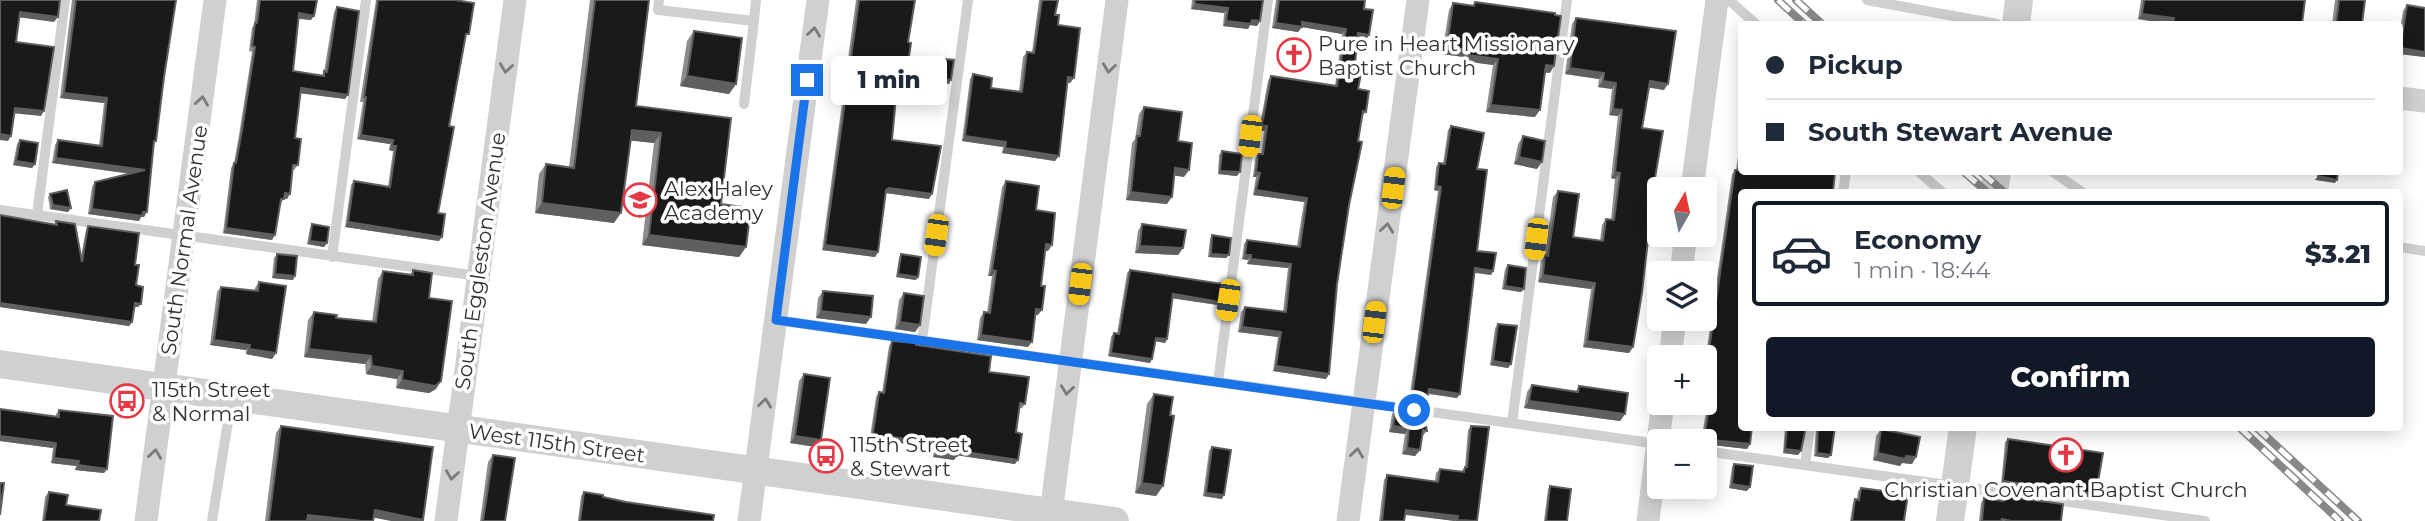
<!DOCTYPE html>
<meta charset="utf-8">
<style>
:root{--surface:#fff;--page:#f2f2f3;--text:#1f2937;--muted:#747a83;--line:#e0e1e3;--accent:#111827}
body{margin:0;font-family:Montserrat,sans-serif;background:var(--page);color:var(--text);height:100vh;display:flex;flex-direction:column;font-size:26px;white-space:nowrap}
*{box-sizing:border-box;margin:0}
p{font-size:23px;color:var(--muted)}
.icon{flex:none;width:38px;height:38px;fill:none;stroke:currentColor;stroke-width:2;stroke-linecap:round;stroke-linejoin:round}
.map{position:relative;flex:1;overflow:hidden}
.details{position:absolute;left:1738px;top:189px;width:665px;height:242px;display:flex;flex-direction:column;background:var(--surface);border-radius:7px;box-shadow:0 4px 18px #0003}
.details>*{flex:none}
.guide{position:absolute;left:1738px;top:21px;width:665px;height:154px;border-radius:7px;box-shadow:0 4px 18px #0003;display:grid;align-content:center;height:154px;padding:0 28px;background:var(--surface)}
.needle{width:46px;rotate:9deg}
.controls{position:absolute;left:1647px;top:177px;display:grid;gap:14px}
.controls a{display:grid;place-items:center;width:70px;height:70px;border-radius:7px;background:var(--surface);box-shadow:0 4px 18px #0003;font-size:35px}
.end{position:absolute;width:32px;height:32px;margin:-16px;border:9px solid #1a73e8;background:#fff;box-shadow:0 0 0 4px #fff}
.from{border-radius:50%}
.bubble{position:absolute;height:49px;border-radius:7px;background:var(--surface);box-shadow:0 4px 18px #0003;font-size:23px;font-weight:800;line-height:49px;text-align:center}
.car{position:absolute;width:21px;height:42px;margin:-21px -10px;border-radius:9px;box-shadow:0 0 5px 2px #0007;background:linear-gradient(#f5c518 24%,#345 0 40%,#f5c518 0 76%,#345 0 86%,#f5c518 0)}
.guide b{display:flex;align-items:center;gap:24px;height:66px;font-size:26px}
.guide b+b{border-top:2px solid var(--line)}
.guide i{width:18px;height:18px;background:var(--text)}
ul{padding:12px 0 0;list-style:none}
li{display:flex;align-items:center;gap:21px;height:105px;margin:0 14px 10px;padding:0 14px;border:4px solid transparent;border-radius:7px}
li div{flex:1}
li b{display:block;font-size:26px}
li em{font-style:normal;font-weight:800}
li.selected{border-color:var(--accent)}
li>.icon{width:63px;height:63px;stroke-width:1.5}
.action{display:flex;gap:14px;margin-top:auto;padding:14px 28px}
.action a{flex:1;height:80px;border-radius:7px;background:var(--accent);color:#fff;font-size:28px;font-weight:800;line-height:80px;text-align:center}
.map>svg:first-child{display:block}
</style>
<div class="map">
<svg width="2425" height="521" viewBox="0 0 2425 521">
<rect width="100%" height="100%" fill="#fff"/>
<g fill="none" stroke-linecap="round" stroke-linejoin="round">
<!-- service -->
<path stroke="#d0d0d0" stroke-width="10" d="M659,0L658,10L754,21L744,104
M1721,0L1731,2L1756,24
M1867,0L1997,24
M754,21L756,0
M1919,172L1942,192
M2053,172L2082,192
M1843,192L1846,172
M0,210L478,276
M37,215L65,0
M2399,247L2425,251
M332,257L366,0
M776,320L1659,444
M922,340L968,0
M1218,382L1268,0
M1512,423L1567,0
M1704,451L2205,521
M1805,465L1810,427
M212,521L232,397"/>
<!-- minor -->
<path stroke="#d0d0d0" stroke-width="23" d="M2399,98L2425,101
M1692,189L1717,0
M1681,273L1686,234
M1670,357L1675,318
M146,521L215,0
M446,521L515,0
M749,521L818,0
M1050,521L1117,0
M1348,521L1418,0
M1648,521L1663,402"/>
<!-- tertiary -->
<path stroke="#d0d0d0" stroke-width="28" d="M2016,24L2019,0
M1994,192L1997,172
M0,364L1115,521
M1950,521L1963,427"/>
<defs>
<path id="rail" d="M1778,0L1804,24
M1796,0L1822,24
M1964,172L1987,192
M1981,172L2004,192
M2239,427L2340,521
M2256,427L2358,521"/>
</defs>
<!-- rail casing -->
<use href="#rail" stroke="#888" stroke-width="8"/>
<!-- rail -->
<use href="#rail" stroke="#fff" stroke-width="5" stroke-dasharray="16" stroke-linecap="butt"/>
</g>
<!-- wall -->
<path fill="#8c8c8c" d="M72,0H176L164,77L156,141L153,145L144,217H141L139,221L88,214L92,187L95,182L130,174L52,163L55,145L58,140L99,146L104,103L60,98Z
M257,0H317L311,20L299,19L293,71L321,76L324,72L334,12L337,7L345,99L301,93L295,138L298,165L294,170H292L287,199H284L280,204L272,240L223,233L231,168L234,163L239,135L252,52L249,51L252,28L254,25Z
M376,0H455L466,39H465L449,126L438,213L439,241L345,227L351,185L354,181L388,187L393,151L389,150L390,144L357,139L363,102H360Z
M590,0H649L636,106L731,118L721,204L746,247L739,257L642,245L654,143L630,140L614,223L535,213L539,174L546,164L569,167Z
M856,0H915L900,98L896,103L892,140L929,199L886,193L878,252L875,257L822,250Z
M1039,0H1058L1055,15L1074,78L1070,83L1067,82L1055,161L1002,153L1003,147L962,141L970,79L973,74L991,88L1019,91L1023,57L1027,52H1032Z
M1192,0H1263L1260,21L1257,26L1250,25L1248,29L1223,26L1224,13L1191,9Z
M1276,0H1365L1366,40L1358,38L1355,64L1358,89L1366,112L1362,116L1337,284L1329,374L1326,379L1273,371L1278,337L1238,332L1241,312L1245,307L1283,312L1288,268L1247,264L1248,260L1242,259L1244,244L1247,240L1297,246L1304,202L1253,195L1256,177H1253L1255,159L1258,154H1261L1264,131L1259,130L1268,81L1271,76L1335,86L1342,34L1302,27L1298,32L1272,28Z
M2141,0H2305L2302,24H2170L2138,19Z
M2335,0H2365L2362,24H2332Z
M1475,2L1550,73L1545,72L1535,117L1486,112L1493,65L1463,61L1464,57L1442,54L1449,10L1453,3L1472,6Z
M2407,5L2425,57L2399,54V35L2403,11Z
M1576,18L1664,90L1649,87L1642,128L1655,178L1633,347L1629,353L1583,347L1591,289L1538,282L1541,261L1545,256L1553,197L1558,191L1573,237L1600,241L1602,225L1606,219L1611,220L1615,179L1611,178L1618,116L1609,115L1612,89L1598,87L1599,79L1565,74L1572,24Z
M694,31L736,84L729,94L680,86L687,41Z
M935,58L951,80L949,84L930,82L933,62Z
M1144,107L1178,141L1184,177L1175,175L1167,204L1126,200L1132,143L1135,139L1139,114Z
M1451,126L1477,169V251L1493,271L1491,275L1475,273L1457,398L1428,394L1424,403L1409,401L1438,191L1434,190L1436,167L1439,163L1443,164L1448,130Z
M1523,136L1537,169L1514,164L1518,144Z
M1741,137V427L1750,444L1747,449L1704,444V441H1701L1706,412L1699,411L1700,402H1704L1705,362L1732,174L1736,170Z
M20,140L35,164L32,168L13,165L17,144Z
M1222,151L1237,176L1218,174L1219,155Z
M1006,181L1036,210L1048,251H1045L1038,315H1035L1028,347L977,340L980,318L984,312L987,313L992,276H988L1002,187Z
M50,194L71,208L68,212L50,209L48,197Z
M0,215L54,225L56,221L81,256L86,230L88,226L135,265L138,307H134L132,322L129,326L0,307Z
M312,224L327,243L324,247L307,244L310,228Z
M1142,224L1183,248L1178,255L1135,253L1138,231Z
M1212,235L1229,255L1226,258L1208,257L1210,239Z
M277,254L293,280L272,278L274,258Z
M901,254L916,280L896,277L899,258Z
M1508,265L1524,289L1521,292L1502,289L1505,269Z
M413,270L429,298L436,389L429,393L396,388L397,379L366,374L365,364L304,357L308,320L314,312L336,318L372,322L378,279L383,271L410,275Z
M1130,270L1220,302L1218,305L1172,298L1167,339L1165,343L1156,341L1152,359L1150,363L1108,356L1111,337L1114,333L1117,334L1127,273Z
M259,282L276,353L272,359L246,354V350L210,345L217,292L221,287L255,291V288Z
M823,291L866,324L816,318L818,298Z
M904,293L920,325L915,332L895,329L899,300Z
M1498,324L1511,364L1508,368L1490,365L1495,328Z
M892,341L916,345L989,372L1025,404L1022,408H1019L1016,432L1015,464L957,455L954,460L933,457L934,447L891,442L888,446L869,444L876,397L879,392L882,393L889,346Z
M804,374L816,447L790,443L799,381Z
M1532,385L1576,391L1579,386L1625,414L1620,421L1524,408L1527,392Z
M1154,394L1163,486L1156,496L1135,493L1147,404Z
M1396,408L1427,431L1422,437L1420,450L1415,456L1402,454L1405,434L1389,432L1392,414Z
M0,409L56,417V414L59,410L107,469L104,473L75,470L76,466L51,463L53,448L0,441Z
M281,426L373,521H265L276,433Z
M1471,426L1477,521H1455L1405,515L1404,521H1379L1384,480L1387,475L1435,481L1436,473L1440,469L1461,472L1465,467L1468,430Z
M1785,427H1806L1801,451L1798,455L1783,453Z
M1816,427H1835L1831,455L1828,458L1814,456Z
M1881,429L1916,457L1912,464L1902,463L1900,466L1873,460L1876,436Z
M2008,439L2096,494L2094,498L2001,485L2005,442Z
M1212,447L1222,499L1203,496L1209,451Z
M493,455L505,521H480L488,462Z
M1734,464L1747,491L1729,488L1732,467Z
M1550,486L1567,521H1544L1548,490Z
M1861,488L1904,521H1850L1853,503L1855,499L1857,500L1858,491Z
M49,492L66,505L99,521H42L45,497Z
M584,492L603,497L713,521H578L581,496Z
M2003,496L2061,521H1979L1981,503L1984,498L2000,500Z"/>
<!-- shaded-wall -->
<path fill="#5f5f5f" d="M1195,4L1228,8L1224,13L1191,9Z
M20,12L58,17L54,22L17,17Z
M299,13L314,16L311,20L296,18Z
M2142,14L2174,18L2170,24L2138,19Z
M1252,20L1260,21L1257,26L1250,25L1248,29L1223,26L1226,21Z
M1302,22L1346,29L1342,34L1302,27L1298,32L1272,28L1276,23Z
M1358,33L1369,35L1366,40L1355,38Z
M1447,47L1469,50L1464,57L1442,54Z
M2400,48L2425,52V57L2399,54Z
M1468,55L1498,59L1493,65L1463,61Z
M1546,65L1554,66L1550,73L1541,72Z
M1570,68L1604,73L1599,79L1565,74Z
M687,76L736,84L729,94L680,86Z
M1068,77L1074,78L1070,83L1064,82Z
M933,78L951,80L949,84L930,82Z
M1603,81L1616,83L1612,89L1598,87Z
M1650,81L1668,84L1664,90L1645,87Z
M301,88L348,95L345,99L298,93Z
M64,93L107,98L104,103L60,98Z
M1491,105L1540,110L1535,117L1486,112Z
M15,108L44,111L41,116L11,113Z
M1613,109L1622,110L1618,116L1609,115Z
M1262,125L1267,126L1264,131L1259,130Z
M632,130L661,133L654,143L625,140Z
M0,134L11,136L8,141L0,140Z
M361,135L393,140L390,144L357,139Z
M965,136L1006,142L1003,147L962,141Z
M392,146H396L393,151L389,150Z
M1005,148L1059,156L1055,161L1002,153Z
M1519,157L1542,162L1537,169L1514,164Z
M56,158L145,170L142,175L52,163Z
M16,161L35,164L32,168L13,165Z
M1175,168L1189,170L1184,177L1171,175Z
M1220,171L1240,172L1237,176L1218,174Z
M1256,172L1260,173L1256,177H1253Z
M1615,172L1620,173L1615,179L1611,178Z
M2318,176L2337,180L2335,183L2315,180Z
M1436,186L1441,187L1438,191L1434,190Z
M889,188L932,194L929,199L885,193L883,195Z
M1256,190L1307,198L1304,202L1253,195Z
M1131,192L1172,197L1167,204L1126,200Z
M285,193L290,194L287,199L281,198Z
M542,203L621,213L614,223L535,213Z
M53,205L71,208L68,212L50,209Z
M92,209L143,212H147L144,217H141L139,221L88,214Z
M348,222L442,237L439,241L345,227Z
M226,228L275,235L272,240L223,233Z
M649,235L746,247L739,257L642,245Z
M310,241L327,243L324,247L307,244Z
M1046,244L1052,245L1048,251L1042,250Z
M825,245L878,252L875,257L822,250Z
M1140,246L1183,248L1178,255L1135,253Z
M1211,254L1229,255L1226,258L1208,257Z
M1245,255H1251L1248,260L1242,259Z
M1251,259L1291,264L1288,268L1247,264Z
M1475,268L1493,271L1491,275L1472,272Z
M992,270L996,271L992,276H988Z
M275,274L295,276L293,280L272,278Z
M898,274L918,277L916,280L896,277Z
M1543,275L1595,283L1591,289L1538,282Z
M1505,286L1524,289L1521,292L1502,289Z
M1173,294L1220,302L1218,305L1170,298Z
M0,303L132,322L129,326L0,307Z
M135,303L141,304L138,307H132Z
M1036,309L1042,310L1038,315L1032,314Z
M821,311L871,317L866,324L816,318Z
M900,322L920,325L915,332L895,329Z
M1242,327L1281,332L1278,337L1238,332Z
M981,335L1032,342L1028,347L977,340Z
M1156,338L1167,339L1165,343L1154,341Z
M214,340L250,345L246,350L210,345Z
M1587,341L1633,347L1629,353L1583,347Z
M249,349L276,353L272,359L246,354Z
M309,349L371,356L365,364L304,357Z
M1111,353L1152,359L1150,363L1108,356Z
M1493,361L1511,364L1508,368L1490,365Z
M372,366L403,371L397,379L366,374Z
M1276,366L1329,374L1326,379L1273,371Z
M402,380L441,381L436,389L429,393L396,388Z
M1429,389L1460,394L1457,398L1426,393Z
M1412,397L1427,399L1424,403L1409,401Z
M1529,401L1625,414L1620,421L1524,408Z
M1702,407H1709L1706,412L1699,411Z
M1393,426L1409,428L1405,434L1389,432Z
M0,436L56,443L53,448L0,441Z
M795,436L821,440L816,447L790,443Z
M891,437L937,443L934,447L891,442L888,446L869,444L872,440Z
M1704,439L1750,444L1747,449L1704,444V441H1703Z
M1407,448L1420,450L1415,456L1402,454Z
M1785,449L1801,451L1798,455L1783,453Z
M958,451L1018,460L1015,464L955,455Z
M936,453L957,456L954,460L933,457Z
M1817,453L1831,455L1828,458L1814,456Z
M1878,453L1906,456L1916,457L1912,464L1902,463L1900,466L1873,460Z
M54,458L79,461L76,466L51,463Z
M78,465L107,469L104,473L75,470Z
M2003,481L2096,494L2094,498L2001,485Z
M1142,483L1163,486L1156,496L1135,493Z
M1732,484L1750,487L1747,491L1729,488Z
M1206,493L1224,495L1222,499L1203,496Z
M375,510L423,520V521H391L370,517Z
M1406,510L1458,516L1455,521L1402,514Z
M308,515L362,521H304Z"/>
<!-- building -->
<path fill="#1a1a1a" stroke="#5f5f5f" stroke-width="2" d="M0,0H60L58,17L20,12L16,42L54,47L44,111L15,108L11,136L0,134Z
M76,0H176L164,77L156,141H154L147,212H143L142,216L92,209L95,182L145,170L56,158L58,140L102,146L107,98L64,93Z
M260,0H317L314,16L299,13L293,71L324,76V71L327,72L337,7L359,11L348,95L301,88L295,138L301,139L298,165H293L290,194L285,193L284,199H281L275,235L226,228L234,163H236L242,130L255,47L252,46L255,23H257Z
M378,0H455L474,3L469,34H466L449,126L454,127L438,213L445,214L442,237L348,222L354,181L390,187L396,146H392L393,140L361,135L366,97H364Z
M595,0H649L636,106L731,118L721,204L751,208L746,247L649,235L661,133L632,130L621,213L542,203L546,164L574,168Z
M859,0H915L908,42L911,43L908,64L905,63L900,98L896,97L892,140L941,146L932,194L889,188L886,190L878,252L825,245Z
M1042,0H1058L1055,15H1059L1058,25L1080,28L1074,78L1068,77L1059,156L1005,148L1006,142L965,136L973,74L992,78L991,88L1022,92L1027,52L1034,53Z
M1195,0H1263L1260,21L1252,20L1251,24L1226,21L1228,8L1195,4Z
M1279,0H1365L1364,9L1373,10L1369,35L1358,33L1355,64H1360L1359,68L1362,69L1358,89L1369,91L1366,112L1363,111L1358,141L1362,142L1359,157L1349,205L1337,284L1329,374L1276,366L1281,332L1242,327L1245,307L1286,312L1291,264L1251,259V255H1245L1247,240L1300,247L1307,198L1256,190L1260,173L1256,172L1258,154H1263L1267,126L1262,125L1271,76L1337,86L1346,29L1302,22V27L1276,23Z
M2144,0H2305L2302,24H2173L2174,18L2142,14Z
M2339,0H2365L2362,24H2336Z
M1475,2L1555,13V15L1561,16L1554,66L1546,65L1540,110L1491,105L1498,59L1468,55L1469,50L1447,47L1453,3L1474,6Z
M2407,5L2425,8V52L2400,48Z
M1576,18L1676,31L1668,84L1650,81L1642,128L1663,131L1655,178L1642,293L1633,347L1587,341L1595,283L1543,275L1545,255L1548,256L1558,191L1579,194L1573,237L1603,241L1606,219L1614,220L1620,173L1615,172L1622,110L1613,109L1616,83L1603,81L1604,73L1570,68Z
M694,31L742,38L736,84L687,76Z
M935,58L954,60L951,80L933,78Z
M1144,107L1182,112L1178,141L1192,143L1189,170L1175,168L1172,197L1131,192L1137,136H1140Z
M1451,126L1484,133L1477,169L1487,170L1477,251L1496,253L1493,271L1475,268L1460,394L1429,389L1427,399L1412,397L1441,187L1436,186L1439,163L1445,164Z
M1523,136L1545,141L1542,162L1519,157Z
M20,140L38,143L35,164L16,161Z
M1741,150V172H1835L1833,192H1741V427H1752L1750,444L1704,439L1709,407H1702L1703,402H1704V389L1708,357L1735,170H1738Z
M1222,151L1242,154L1240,172L1220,171Z
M2319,172H2338L2337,180L2318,176Z
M1006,181L1039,186L1036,210L1055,213L1052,245L1046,244L1041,286H1045L1042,310L1036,309L1032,342L981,335L984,312L990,313L996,271L992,270Z
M67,190L71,208L53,205L50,194Z
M0,215L57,225L56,221L75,224L82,262L88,226L139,233L135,265H139L136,285L143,287L141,304L135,303L132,322L0,303Z
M312,224L329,227L327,243L310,241Z
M1142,224L1186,230L1183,248L1140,246Z
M1212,235L1231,238L1229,255L1211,254Z
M277,254L297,256L295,276L275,274Z
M901,254L921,257L918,277L898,274Z
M1508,265L1526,268L1524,289L1505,286Z
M413,270L432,273L429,298L452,301L441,381L435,386L402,380L403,371L372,366L371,356L309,349L314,312L337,315L336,318L376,322L383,271L413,275Z
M1130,270L1223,284L1220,302L1173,294L1167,339L1156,338L1152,359L1111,353L1114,333L1119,334Z
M259,282L286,286L276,353L249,349L250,345L214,340L221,287L258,291Z
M823,291L873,296L871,317L821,311Z
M904,293L924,296L920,325L900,322Z
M1498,324L1517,326L1511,364L1493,361Z
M892,341L916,343V345L991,356L989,372L1029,377L1025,404L1020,403L1016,432L1022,434L1018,460L958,451L957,456L936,453L937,443L891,437V442L872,440L879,392L884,393Z
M804,374L830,378L821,440L795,436Z
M1532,385L1578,392L1579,386L1628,393L1625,414L1529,401Z
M1154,394L1173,397L1170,415L1174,416L1163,486L1142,483Z
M1396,408L1426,412L1425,421L1427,431L1423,430L1420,450L1407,448L1409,428L1393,426Z
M0,409L59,417V410L113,416L107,469L78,465L79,461L54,458L56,443L0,436Z
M281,426L433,447L423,520L375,510L373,521H362L308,515L307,521H269Z
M1471,426L1489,427L1477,521L1457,520L1458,516L1406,510L1404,521H1382L1387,475L1438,482L1440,469L1464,472L1465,467H1467Z
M1787,427H1806L1801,451L1785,449Z
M1818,427H1835L1831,455L1817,453Z
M1881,429L1920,437L1916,457L1906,456L1905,459L1878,453Z
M2008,439L2103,453L2096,494L2003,481Z
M1212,447L1231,450L1224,495L1206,493Z
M493,455L515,458L505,521H483Z
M1734,464L1753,466L1750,487L1732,484Z
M0,483H4L0,515Z
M1550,486L1571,489L1567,521H1546Z
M1861,488L1908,494L1904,521H1852L1855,499L1859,500Z
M49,492L68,495L66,505L101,510L99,521H44Z
M584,492L603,495V497L626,502L714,515L713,521H580Z
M2003,496L2063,504L2061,521H2011L2002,519L2001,521H1982L1984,498L2003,501Z"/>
<!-- one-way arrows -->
<defs><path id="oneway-chevron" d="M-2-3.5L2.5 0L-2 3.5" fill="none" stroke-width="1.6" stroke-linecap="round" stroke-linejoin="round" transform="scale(1.75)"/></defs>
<g stroke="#7a7a7a">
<use href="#oneway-chevron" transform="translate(814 32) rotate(-82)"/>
<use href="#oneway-chevron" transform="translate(506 68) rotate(98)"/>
<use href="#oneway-chevron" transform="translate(1109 68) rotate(97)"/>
<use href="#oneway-chevron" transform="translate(202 101) rotate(-82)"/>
<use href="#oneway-chevron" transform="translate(1387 228) rotate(-82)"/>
<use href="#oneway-chevron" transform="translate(1067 390) rotate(97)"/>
<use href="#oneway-chevron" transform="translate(765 403) rotate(-83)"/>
<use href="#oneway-chevron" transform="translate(1357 453) rotate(-82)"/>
<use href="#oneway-chevron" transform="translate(155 454) rotate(-82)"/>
<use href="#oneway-chevron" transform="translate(452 475) rotate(98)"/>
</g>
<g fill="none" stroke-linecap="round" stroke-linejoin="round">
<!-- route -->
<path stroke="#1a73e8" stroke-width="9" d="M807,80L776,320L1414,410"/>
</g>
<!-- icons -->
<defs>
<symbol id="church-ring" viewBox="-11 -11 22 22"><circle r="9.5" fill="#fff" stroke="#e63946" stroke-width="1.5"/><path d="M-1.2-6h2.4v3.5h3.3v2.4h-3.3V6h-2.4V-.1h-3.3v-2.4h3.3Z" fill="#e63946"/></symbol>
<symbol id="school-ring" viewBox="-11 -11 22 22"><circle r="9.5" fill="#fff" stroke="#e63946" stroke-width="1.5"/><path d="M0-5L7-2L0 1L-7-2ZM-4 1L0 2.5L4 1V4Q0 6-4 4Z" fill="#e63946"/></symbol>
<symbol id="bus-ring" viewBox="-11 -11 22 22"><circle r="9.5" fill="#fff" stroke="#e63946" stroke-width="1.5"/><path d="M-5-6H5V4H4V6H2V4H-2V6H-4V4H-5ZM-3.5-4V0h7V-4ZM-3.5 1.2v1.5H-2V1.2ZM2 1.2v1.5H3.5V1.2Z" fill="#e63946"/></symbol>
</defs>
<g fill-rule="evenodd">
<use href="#church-ring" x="1275" y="36" width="38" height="38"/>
<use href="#school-ring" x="621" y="181" width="38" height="38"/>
<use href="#bus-ring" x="108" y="382" width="38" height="38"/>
<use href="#church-ring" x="2047" y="436" width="38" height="38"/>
<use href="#bus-ring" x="807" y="437" width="38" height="38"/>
</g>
<g text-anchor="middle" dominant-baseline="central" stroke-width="7" stroke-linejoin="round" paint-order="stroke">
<!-- poi labels -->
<g font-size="21" fill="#333" stroke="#fff" text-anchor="start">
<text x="1318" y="43">Pure in Heart Missionary<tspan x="1318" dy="24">Baptist Church</tspan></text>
<text x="664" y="188">Alex Haley<tspan x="664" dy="24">Academy</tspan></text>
<text x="152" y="389">115th Street<tspan x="152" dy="24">&amp; Normal</tspan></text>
<text x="850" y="444">115th Street<tspan x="850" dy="24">&amp; Stewart</tspan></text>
<text x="2066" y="489" text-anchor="middle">Christian Covenant Baptist Church</text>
</g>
<!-- street labels -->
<g font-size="21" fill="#333" stroke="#fff">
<text transform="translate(184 240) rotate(-82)">South Normal Avenue</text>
<text transform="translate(480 261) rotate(-82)">South Eggleston Avenue</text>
<text transform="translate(557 443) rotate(8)">West 115th Street</text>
</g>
</g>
</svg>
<div class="controls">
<a><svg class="needle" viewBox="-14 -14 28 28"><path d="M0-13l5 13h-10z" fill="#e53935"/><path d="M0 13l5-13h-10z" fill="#747a83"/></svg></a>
<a><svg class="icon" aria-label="layers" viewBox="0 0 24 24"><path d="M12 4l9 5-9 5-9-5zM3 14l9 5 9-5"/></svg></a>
<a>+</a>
<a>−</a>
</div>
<i class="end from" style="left:1414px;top:410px"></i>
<i class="end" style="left:807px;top:80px"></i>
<div class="bubble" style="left:831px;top:56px;width:116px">1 min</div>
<i class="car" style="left:1250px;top:136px;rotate:187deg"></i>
<i class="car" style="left:1393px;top:188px;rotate:7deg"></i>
<i class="car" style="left:936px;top:235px;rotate:188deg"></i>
<i class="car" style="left:1536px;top:239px;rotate:187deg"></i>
<i class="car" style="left:1080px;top:284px;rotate:187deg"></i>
<i class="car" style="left:1228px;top:300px;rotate:188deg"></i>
<i class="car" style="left:1374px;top:322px;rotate:7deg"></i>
<div class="guide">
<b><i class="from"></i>Pickup</b>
<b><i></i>South Stewart Avenue</b>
</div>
<section class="details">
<ul>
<li class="selected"><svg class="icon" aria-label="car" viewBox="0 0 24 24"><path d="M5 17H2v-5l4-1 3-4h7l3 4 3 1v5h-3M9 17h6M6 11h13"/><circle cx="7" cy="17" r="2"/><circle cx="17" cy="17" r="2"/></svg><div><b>Economy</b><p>1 min · 18:44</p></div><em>$3.21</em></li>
</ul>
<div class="action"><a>Confirm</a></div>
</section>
</div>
